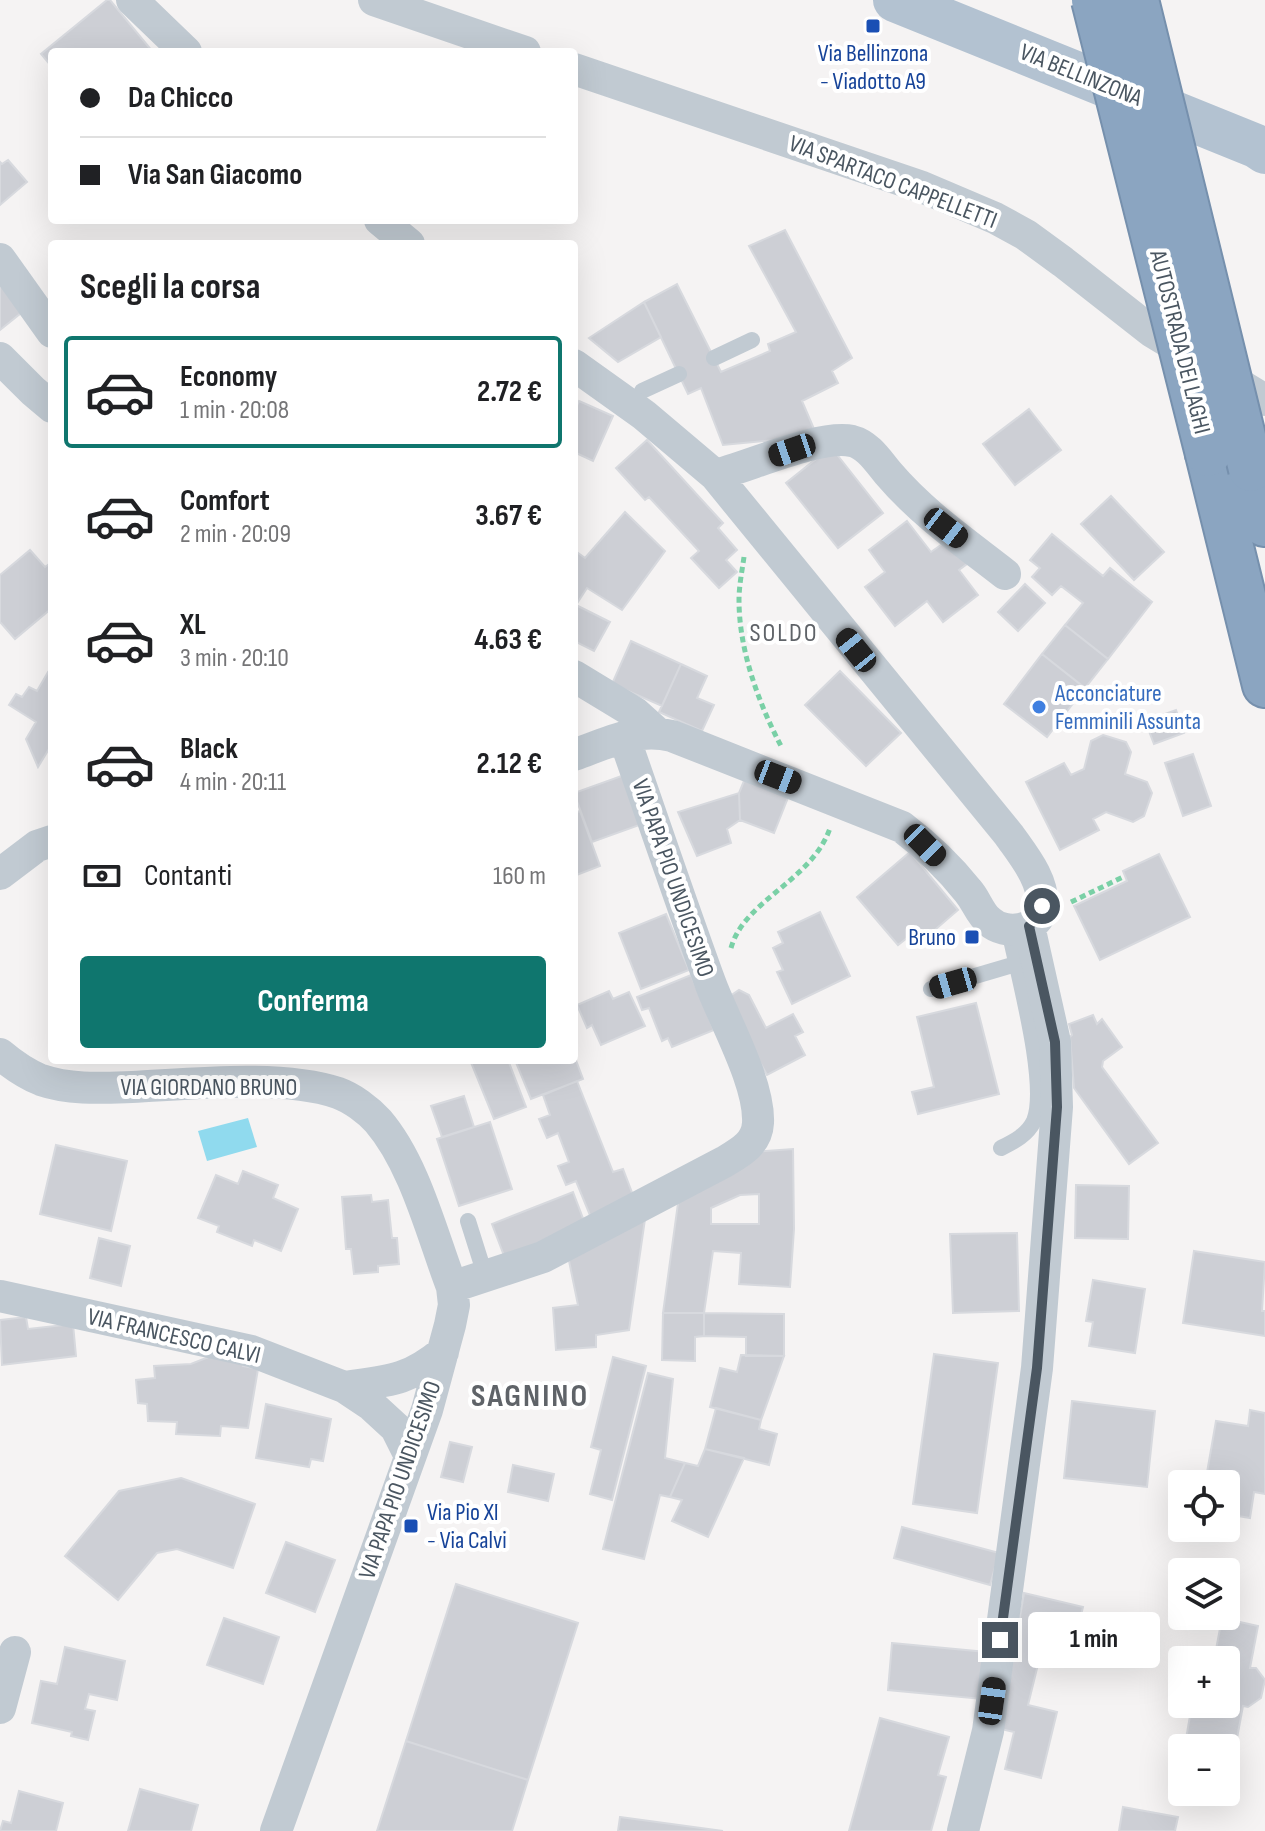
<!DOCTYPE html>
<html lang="it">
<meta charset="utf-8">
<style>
:root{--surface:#fff;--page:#f6f6f6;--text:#202124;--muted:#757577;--line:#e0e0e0;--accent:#0f766e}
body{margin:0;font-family:"Sofia Sans Condensed",sans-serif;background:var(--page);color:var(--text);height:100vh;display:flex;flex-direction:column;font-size:30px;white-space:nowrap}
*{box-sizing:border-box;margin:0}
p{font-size:26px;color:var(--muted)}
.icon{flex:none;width:44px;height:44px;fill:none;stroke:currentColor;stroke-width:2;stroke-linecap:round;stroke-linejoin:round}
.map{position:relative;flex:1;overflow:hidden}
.sheet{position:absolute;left:48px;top:240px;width:530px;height:824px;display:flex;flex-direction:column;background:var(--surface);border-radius:8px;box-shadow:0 8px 32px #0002}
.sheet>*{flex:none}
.top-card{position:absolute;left:48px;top:48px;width:530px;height:176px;border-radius:8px;box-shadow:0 8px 32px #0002;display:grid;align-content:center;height:176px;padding:0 32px;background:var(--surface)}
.controls{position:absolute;left:1168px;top:1470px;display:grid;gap:16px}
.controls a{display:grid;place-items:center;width:72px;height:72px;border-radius:8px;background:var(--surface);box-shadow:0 8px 32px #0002;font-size:40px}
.end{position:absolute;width:36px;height:36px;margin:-18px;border:10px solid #4a5661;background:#fff;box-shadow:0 0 0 4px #fff}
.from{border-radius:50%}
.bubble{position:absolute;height:56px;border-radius:8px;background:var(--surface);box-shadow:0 8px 32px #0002;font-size:26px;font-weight:700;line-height:56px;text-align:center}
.car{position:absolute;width:24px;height:48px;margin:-24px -12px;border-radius:10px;box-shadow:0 0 6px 2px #0007;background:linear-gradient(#222 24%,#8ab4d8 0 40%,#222 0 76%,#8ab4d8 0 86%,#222 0)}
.top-card b{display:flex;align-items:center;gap:28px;height:76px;font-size:30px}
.top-card b+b{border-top:2px solid var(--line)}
.top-card i{width:20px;height:20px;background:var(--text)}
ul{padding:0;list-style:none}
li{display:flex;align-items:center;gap:24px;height:112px;margin:0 16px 12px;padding:0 16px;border:4px solid transparent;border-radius:8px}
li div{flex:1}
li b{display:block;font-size:30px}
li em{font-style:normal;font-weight:700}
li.current{border-color:var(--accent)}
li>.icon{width:72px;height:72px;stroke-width:1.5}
h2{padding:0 32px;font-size:36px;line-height:96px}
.pay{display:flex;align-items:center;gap:20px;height:88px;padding:0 32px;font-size:30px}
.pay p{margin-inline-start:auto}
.button{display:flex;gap:16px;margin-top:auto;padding:16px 32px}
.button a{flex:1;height:92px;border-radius:8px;background:var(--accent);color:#fff;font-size:32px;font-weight:700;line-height:92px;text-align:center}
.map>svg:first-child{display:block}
</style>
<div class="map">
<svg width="1265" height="1831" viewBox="0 0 1265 1831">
<rect width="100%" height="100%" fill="#f5f3f3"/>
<!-- water -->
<path fill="#90daee" d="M248,1118L257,1147L207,1161L198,1131Z"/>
<!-- building -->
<path fill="#cdcfd5" stroke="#d7d9de" stroke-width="2" fill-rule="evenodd" d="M107,0H110L153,52H52V67L41,54Z
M8,160L27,182L0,205V162L2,164Z
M785,230L852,358L832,371L838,383L802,401L817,436L723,445L701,388L688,394L644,302L677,284L721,372L770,351L768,344L796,332L749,246Z
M0,278L26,309L0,330Z
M644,302L661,337L618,362L589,338Z
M579,401L613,416L593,461L574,452V412Z
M1029,409L1061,450L1015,485L983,444Z
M647,440L723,523L718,528L737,550L726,560L737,572L719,588L691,558L699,551L649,497L645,500L616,468Z
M831,447L883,513L838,548L786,483Z
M1111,496L1164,552L1134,580L1081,524Z
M625,512L665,551L622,610L587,588L576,605L610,622L594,651L574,641V550L585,558Z
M907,521L931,552L952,537L971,561L959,570L978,595L943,622L927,601L895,626L865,587L885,572L869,550Z
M1052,534L1103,576L1110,568L1152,602L1108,659L1065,625L1083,603L1061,586L1052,595L1032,577L1040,568L1030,560Z
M30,550L45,567L52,562V608L15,639L0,622V575Z
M1025,584L1045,603L1018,631L998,612Z
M1065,625L1108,659L1085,688L1042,654Z
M631,641L681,664L662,706L612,684Z
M1042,654L1085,688L1047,737L1004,704Z
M681,664L707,676L697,698L714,705L702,731L659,712Z
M840,671L901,733L866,766L805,705Z
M48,672L52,674V744L38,767L26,739L36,722L9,705L16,694L22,697L29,687L37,691Z
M1176,710L1184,733L1154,744L1145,721Z
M1103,735L1126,742L1131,752L1125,774L1147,782L1152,793L1144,816L1133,822L1106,812L1093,819L1099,830L1060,850L1026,782L1064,763L1071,775L1084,769L1091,741Z
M1193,754L1211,806L1183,816L1165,763Z
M748,771L791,790L774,833L740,820L739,793Z
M627,774L645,823L592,842L574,793Z
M739,793L740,820L727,829L731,843L697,856L678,812Z
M580,811L600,866L574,876V813Z
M910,852L958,910L915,947L907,938L898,945L857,897Z
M1159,854L1190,917L1100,960L1074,906L1127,881L1123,871Z
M820,912L850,976L792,1004L777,972L783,970L773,948L783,943L778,932Z
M666,914L689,970L641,989L619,933Z
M691,975L714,1030L672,1047L668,1038L662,1041L649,1008L642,1010L637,997Z
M739,990L749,995L766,1028L793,1014L803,1032L795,1036L805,1055L767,1075L729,1006L730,996Z
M609,991L613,999L629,992L645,1026L601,1045L592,1025L587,1028L577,1005Z
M976,1003L999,1094L918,1114L912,1092L934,1087L917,1017Z
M1093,1015L1097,1024L1102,1019L1122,1047L1103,1061L1102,1067L1158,1143L1129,1164L1074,1088L1070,1037L1072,1035L1069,1024Z
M574,1055L583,1079L531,1099L515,1060H574Z
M470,1060H508L526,1107L494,1119Z
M577,1081L613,1172L623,1169L636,1203L594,1225L576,1181L566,1185L558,1166L569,1162L558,1133L547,1138L539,1119L550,1115L543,1095Z
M464,1096L474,1127L442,1137L431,1106Z
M490,1122L512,1189L459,1206L437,1139Z
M56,1145L127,1161L111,1231L40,1214Z
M793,1149L794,1229L790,1287L739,1284L741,1253L713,1251L704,1313H663L679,1196L750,1152ZM759,1194V1224H711V1208L740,1195Z
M243,1171L278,1185L273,1198L298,1209L281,1251L254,1240L252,1246L217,1232L219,1226L198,1218L216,1175L238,1184Z
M1076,1185L1129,1186L1128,1239L1075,1238Z
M573,1192L587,1229L506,1261L492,1224Z
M371,1195L372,1202L388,1200L392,1238H397L399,1264L378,1266V1272L354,1274L351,1249H346L342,1197Z
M645,1219L629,1330L596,1335V1347L556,1350L553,1308L578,1305L567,1251Z
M1017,1233L1019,1311L953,1313L950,1234Z
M99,1238L130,1246L121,1286L90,1278Z
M1194,1251L1265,1262L1262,1311H1265V1336L1183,1323Z
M1093,1280L1145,1289L1135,1353L1089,1346L1093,1322L1086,1321Z
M663,1313H704V1336L695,1337V1361L662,1360Z
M704,1313L784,1314V1356H746V1337L704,1336Z
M26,1317L28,1329L73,1324L76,1356L2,1365L0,1320Z
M216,1354L245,1358L243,1366L258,1369L248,1428L221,1426L220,1436L176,1434L177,1422L148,1421L147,1404L138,1403L136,1380L155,1378L154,1366L191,1364Z
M934,1354L998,1363L977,1513L913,1504Z
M741,1355L784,1356L761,1420L710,1407L720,1368L737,1372Z
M613,1357L646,1366L612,1500L590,1494L601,1450L591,1447Z
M648,1373L673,1379L665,1458L685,1463L670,1497L660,1495L644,1559L603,1549Z
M1072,1401L1155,1411L1147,1487L1064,1478Z
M266,1404L331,1419L323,1461L311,1459L309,1467L256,1458Z
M716,1408L761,1420L759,1429L777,1434L769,1465L705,1449Z
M1250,1410L1265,1413V1494L1254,1492L1250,1518L1226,1514V1484H1205L1216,1421L1248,1426Z
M450,1442L472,1447L463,1482L441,1477Z
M705,1449L744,1458L708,1537L672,1521L682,1500L670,1497L685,1463L698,1466Z
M513,1465L554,1474L548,1501L508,1492Z
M181,1478L255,1504L233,1568L177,1549L157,1553L118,1600L65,1556L119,1491Z
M902,1527L999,1553L990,1585L894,1558Z
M286,1542L335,1560L315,1612L266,1593Z
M456,1584L578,1623L528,1780L406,1741Z
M1024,1593L1083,1607L1076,1635L1047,1628L1028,1705L1057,1712L1041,1778L1005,1769L1014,1732L1001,1729Z
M224,1618L279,1637L263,1684L207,1665Z
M1222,1618L1258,1626L1250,1668H1256L1265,1680L1261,1698L1248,1707L1243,1706L1235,1749L1186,1739L1191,1710L1204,1712L1206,1704H1226V1660H1214Z
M892,1643L986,1652L982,1699L888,1690Z
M65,1647L125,1661L117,1700L89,1694L85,1709L95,1711L88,1740L71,1736L72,1732L32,1723L41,1681L57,1684Z
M880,1718L949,1737L938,1775L946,1777L931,1831H849Z
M406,1741L528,1780L512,1831H377Z
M140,1789L198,1805L191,1831H128Z
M19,1791L63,1803L56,1831H0L3,1821L11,1823Z
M1123,1807L1178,1817L1175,1831H1119Z
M620,1817L723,1831H618Z"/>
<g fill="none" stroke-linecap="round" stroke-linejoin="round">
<defs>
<path id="highway" d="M1208,454L1265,685
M1251,469L1265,524"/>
</defs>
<!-- highway casing -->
<use href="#highway" stroke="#7690ad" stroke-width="48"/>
<!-- path -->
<path stroke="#7ad0a6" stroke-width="5" stroke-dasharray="6 4" stroke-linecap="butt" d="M744,557C742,571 739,586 739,600C739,651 759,704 782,748
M1071,902L1125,876
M731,948C744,900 812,881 830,828"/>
<!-- lane -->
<path stroke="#c1cad2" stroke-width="16" d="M714,358L752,340
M642,391L679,374
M931,989L1016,964
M1001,1148C1015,1141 1027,1135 1034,1121C1049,1085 1017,971 1009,930
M468,1221L486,1278"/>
<!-- street -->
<path stroke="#c1cad2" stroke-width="32" d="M132,0L186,52
M374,0L525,52
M574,69L922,187L995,218L1026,235L1063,262L1151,331L1265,400
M380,220L409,244
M0,259L52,332
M0,358L33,391L52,407
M574,365L644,415L715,475L1009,835C1023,855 1045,881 1042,907C1039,932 1005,936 989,921C980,914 976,900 968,891C949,867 927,846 902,827L672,736C637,727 607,743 574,755
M715,475C748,467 820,434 852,441C868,445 878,461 888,473C922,513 964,542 1005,574
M574,676L635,713L655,731
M0,874L37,846L52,841
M0,1054C13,1065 26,1074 41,1080C70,1090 102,1088 132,1087C191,1084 282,1074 338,1093C352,1098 368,1110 378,1121C415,1164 432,1235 452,1287L454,1305L450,1325L427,1410L276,1831
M452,1287L543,1257L724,1162C739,1153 757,1144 758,1123C760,1084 725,1022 711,985C681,903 653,820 624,737
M0,1296L251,1351L344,1387L371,1405L396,1428L410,1456
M344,1387C388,1381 408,1381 443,1352
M0,1708L15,1652
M963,1831L988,1731L1037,1368L1057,1107L1055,1042L1029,926"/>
<!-- primary -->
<path stroke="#b3c2d1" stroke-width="44" d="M895,0L1256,146L1265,152"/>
<!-- highway -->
<use href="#highway" stroke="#8ba5c1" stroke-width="44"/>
<defs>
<path id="highway-bridge" d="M1094,0L1208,454
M1136,0L1251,469"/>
</defs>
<!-- highway-bridge casing -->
<use href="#highway-bridge" stroke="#7690ad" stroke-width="48" stroke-linecap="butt"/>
<!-- highway-bridge -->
<use href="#highway-bridge" stroke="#8ba5c1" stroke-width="44"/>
</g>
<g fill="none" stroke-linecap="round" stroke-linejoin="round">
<!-- route -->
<path stroke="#4a5661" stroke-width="10" d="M1000,1640L1037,1368L1057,1107L1055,1042L1029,926L1040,915L1042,906"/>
</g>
<!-- markers -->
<g fill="#1a4fb4" stroke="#fff" stroke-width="3">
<rect x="865" y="18" width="16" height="16" rx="4"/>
<rect x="964" y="929" width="16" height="16" rx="4"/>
<rect x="403" y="1518" width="16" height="16" rx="4"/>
</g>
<circle fill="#3f7fe0" stroke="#fff" stroke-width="3" cx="1039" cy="707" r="8"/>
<g text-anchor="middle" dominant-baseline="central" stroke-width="8" stroke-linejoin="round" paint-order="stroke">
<!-- transit labels -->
<g font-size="24" fill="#164399" stroke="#fff">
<text x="873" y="53">Via Bellinzona<tspan x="873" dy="28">- Viadotto A9</tspan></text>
<text x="956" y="937" text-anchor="end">Bruno</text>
<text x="427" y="1512" text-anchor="start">Via Pio XI<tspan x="427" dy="28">- Via Calvi</tspan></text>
</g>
<!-- street labels -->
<g font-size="24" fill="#4a5661" stroke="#fff">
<text transform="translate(1081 75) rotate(22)">VIA BELLINZONA</text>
<text transform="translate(893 182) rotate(21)">VIA SPARTACO CAPPELLETTI</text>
<text transform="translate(1180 342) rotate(76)">AUTOSTRADA DEI LAGHI</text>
<text transform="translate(673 878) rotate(71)">VIA PAPA PIO UNDICESIMO</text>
<text x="209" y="1087">VIA GIORDANO BRUNO</text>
<text transform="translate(174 1336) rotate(13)">VIA FRANCESCO CALVI</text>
<text transform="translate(400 1480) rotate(-71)">VIA PAPA PIO UNDICESIMO</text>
</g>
<!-- shop labels -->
<g font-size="24" fill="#366cbe" stroke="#fff" text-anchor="start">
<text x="1055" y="693">Acconciature<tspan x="1055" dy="28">Femminili Assunta</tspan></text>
</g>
<!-- neighbourhood labels -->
<g font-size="26" letter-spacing="2" fill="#5f6368" stroke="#fff">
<text x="784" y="633">SOLDO</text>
</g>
<!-- district labels -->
<g font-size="32" font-weight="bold" letter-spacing="2" fill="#5f6368" stroke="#fff">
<text x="530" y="1396">SAGNINO</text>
</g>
</g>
</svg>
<div class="controls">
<a><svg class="icon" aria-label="locate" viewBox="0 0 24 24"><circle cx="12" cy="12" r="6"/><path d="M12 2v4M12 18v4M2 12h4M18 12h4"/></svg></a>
<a><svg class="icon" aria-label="layers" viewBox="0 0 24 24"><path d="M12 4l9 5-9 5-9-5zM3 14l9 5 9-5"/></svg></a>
<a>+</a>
<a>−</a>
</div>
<i class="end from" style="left:1042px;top:906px"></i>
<i class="end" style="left:1000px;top:1640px"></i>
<div class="bubble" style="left:1028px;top:1612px;width:132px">1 min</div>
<i class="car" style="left:792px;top:450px;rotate:251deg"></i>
<i class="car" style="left:946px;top:528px;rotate:128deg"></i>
<i class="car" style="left:856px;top:650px;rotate:321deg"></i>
<i class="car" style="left:778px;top:777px;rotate:111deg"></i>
<i class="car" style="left:925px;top:845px;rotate:135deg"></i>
<i class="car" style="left:953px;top:983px;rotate:254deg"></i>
<i class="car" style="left:992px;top:1701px;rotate:8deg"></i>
<div class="top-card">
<b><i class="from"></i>Da Chicco</b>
<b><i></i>Via San Giacomo</b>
</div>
<section class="sheet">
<h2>Scegli la corsa</h2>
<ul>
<li class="current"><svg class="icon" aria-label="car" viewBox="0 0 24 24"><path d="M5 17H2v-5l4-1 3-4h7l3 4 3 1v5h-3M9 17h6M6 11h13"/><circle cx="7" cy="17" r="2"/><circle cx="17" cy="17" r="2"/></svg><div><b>Economy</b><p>1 min · 20:08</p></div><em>2.72 €</em></li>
<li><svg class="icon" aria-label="car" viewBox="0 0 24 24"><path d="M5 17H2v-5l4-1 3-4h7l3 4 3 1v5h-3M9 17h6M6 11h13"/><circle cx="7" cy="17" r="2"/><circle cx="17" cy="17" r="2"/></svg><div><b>Comfort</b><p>2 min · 20:09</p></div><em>3.67 €</em></li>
<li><svg class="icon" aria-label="car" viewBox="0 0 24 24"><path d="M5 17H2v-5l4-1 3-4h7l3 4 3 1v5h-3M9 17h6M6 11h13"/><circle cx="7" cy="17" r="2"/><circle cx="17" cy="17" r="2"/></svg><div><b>XL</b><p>3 min · 20:10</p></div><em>4.63 €</em></li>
<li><svg class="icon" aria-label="car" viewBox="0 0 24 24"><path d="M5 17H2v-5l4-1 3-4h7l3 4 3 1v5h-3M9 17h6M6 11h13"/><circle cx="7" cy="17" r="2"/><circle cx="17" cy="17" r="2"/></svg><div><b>Black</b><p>4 min · 20:11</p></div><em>2.12 €</em></li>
</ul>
<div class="pay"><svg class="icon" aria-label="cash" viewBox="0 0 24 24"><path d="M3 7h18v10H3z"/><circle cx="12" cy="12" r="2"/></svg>Contanti<p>160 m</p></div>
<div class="button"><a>Conferma</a></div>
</section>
</div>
